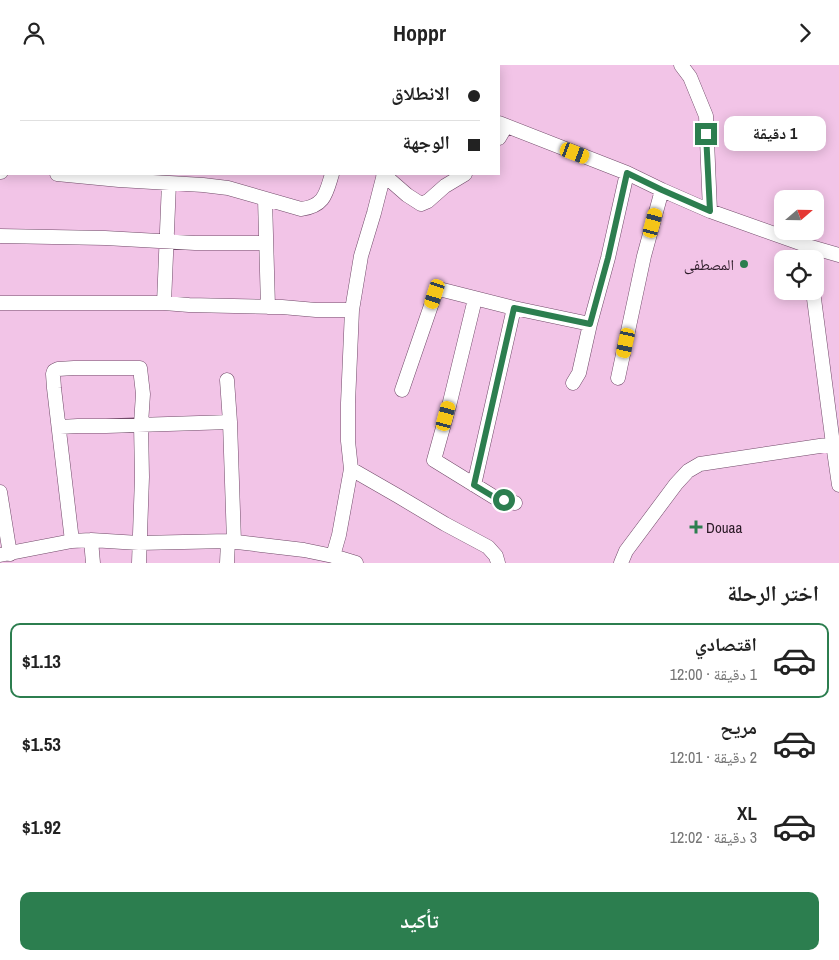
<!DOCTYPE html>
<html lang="ar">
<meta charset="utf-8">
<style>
:root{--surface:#fff;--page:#f6f6f6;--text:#222;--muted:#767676;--line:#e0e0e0;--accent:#2c7e4f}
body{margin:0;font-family:"Archivo Narrow","Noto Naskh Arabic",sans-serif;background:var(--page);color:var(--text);direction:rtl;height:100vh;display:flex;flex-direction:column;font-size:19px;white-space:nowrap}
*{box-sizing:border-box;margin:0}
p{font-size:16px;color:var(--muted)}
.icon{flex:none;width:28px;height:28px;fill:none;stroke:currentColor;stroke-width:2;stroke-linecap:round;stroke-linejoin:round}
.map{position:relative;height:498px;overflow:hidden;direction:ltr}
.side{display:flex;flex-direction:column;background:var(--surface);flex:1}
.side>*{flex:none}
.guide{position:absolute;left:0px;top:0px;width:500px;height:110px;box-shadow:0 2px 12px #0003;direction:rtl;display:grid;align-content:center;height:110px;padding:0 20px;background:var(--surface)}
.needle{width:32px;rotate:70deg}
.fabs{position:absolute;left:774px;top:125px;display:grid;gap:10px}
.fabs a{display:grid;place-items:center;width:50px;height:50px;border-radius:10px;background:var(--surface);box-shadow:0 2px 12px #0003;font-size:25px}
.end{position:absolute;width:22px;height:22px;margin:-11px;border:6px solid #2c7e4f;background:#fff;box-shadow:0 0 0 2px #fff}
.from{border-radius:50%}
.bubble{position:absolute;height:35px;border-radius:10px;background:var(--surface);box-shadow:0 2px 12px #0003;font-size:16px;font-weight:700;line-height:35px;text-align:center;direction:rtl}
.car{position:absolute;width:15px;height:30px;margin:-15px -8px;border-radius:6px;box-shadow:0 0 4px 1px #0007;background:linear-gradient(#f5c518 24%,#345 0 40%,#f5c518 0 76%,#345 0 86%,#f5c518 0)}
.guide b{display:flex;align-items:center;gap:18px;height:48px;font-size:19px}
.guide b+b{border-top:1px solid var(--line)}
.guide i{width:12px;height:12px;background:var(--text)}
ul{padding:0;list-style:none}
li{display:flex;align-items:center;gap:15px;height:75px;margin:0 10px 8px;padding:0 10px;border:2px solid transparent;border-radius:10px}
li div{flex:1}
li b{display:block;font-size:19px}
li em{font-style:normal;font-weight:700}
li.current{border-color:var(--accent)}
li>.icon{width:45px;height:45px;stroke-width:1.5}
h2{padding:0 20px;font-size:22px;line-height:60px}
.primary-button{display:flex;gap:10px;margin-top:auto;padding:10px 20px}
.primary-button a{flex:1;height:58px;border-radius:10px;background:var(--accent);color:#fff;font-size:20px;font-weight:700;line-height:58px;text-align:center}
header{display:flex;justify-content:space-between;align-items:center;height:65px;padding:0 20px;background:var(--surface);font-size:22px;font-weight:700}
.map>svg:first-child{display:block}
</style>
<header><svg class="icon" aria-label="forward" viewBox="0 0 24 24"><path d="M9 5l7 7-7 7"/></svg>Hoppr<svg class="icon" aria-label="person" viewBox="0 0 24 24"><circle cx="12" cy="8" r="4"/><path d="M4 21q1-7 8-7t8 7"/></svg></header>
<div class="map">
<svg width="839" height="498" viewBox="0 0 839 498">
<rect width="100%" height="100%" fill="#f2c4e7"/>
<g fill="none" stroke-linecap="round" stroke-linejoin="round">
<defs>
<path id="minor" d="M321,0L322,1
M374,0L377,1
M681,0L690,12L706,51L710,146
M21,1V0
M70,1V0
M499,58L627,108L662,125L710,146L811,182L839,190
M499,73L506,61
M0,107H1
M57,109L119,115L203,120L228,123L301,144C325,141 326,128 332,109
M383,109L407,130L421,139L428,136L445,121L465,109
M265,134L268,242
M0,171L105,173L195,178H266
M475,234L449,341L434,395L494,432L515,438
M0,238H164L189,240L282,242L316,245H352
M164,238L169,118
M618,313L644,191L662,125
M227,315L230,357L234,477
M573,318L579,308L590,259L608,193L627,108
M402,325L435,229L439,224L514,243L590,259
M60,362L78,361H106L230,357
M833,379L839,420
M351,404L398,431L445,459L488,482L496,491L498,498
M474,420L514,243
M0,427L10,489
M91,475L93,498
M72,476L54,323L53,309L54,306L58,304L74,303H140L143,329L141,359L142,412L139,498
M0,490L72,476L91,475L139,478L228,476L304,485L333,491L356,498
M333,491L339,470L351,404L348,376V338L352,245L361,191L374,148L384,109
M227,498L228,476
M621,498L626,486L676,419L688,406L700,399L833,379L813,226"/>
</defs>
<!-- minor casing -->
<use href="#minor" stroke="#714a69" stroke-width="15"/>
<!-- minor -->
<use href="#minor" stroke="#fff" stroke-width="14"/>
</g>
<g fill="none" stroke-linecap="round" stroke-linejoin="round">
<!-- route -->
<path stroke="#2c7e4f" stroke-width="6" d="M504,435L494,432L474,420L514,243L590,259L608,193L627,108L662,125L710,146L706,69"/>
</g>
<!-- markers -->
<g fill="#2c7e4f" stroke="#f2c4e7" stroke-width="2">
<circle cx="744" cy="199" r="5"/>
<path d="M693.5 454.5h5v5h5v5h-5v5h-5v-5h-5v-5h5z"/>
</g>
<g text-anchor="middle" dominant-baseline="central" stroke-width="4" stroke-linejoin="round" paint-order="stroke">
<!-- poi labels -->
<g font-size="15" fill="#2b1a27" stroke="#f2c4e7" text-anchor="end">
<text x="734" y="199">المصطفى</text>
<text x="706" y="462" text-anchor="start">Douaa</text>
</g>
</g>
</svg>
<div class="fabs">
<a><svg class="needle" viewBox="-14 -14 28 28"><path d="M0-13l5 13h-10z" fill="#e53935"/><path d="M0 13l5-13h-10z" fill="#767676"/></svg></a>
<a><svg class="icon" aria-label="locate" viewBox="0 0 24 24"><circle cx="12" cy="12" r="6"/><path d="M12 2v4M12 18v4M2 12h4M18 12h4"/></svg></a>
</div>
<i class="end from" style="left:504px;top:435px"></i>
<i class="end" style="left:706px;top:69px"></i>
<div class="bubble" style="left:724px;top:51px;width:102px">1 دقيقة</div>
<i class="car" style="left:575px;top:88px;rotate:111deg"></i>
<i class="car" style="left:653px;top:158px;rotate:15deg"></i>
<i class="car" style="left:435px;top:229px;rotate:198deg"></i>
<i class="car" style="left:626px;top:278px;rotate:192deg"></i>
<i class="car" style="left:446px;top:351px;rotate:15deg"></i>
<div class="guide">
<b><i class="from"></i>الانطلاق</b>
<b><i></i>الوجهة</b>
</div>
</div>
<section class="side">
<h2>اختر الرحلة</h2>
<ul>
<li class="current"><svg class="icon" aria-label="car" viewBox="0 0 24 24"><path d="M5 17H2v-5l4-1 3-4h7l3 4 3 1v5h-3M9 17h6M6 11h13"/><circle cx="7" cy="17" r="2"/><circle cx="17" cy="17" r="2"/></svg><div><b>اقتصادي</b><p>1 دقيقة · 12:00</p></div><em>$1.13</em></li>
<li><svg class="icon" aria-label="car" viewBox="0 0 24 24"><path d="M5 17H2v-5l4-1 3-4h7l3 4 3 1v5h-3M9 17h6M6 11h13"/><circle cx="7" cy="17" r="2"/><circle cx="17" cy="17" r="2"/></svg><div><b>مريح</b><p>2 دقيقة · 12:01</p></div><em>$1.53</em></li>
<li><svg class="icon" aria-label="car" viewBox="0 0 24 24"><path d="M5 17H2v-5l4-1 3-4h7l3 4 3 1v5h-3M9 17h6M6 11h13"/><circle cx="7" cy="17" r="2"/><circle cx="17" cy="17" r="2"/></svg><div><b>XL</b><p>3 دقيقة · 12:02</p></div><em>$1.92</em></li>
</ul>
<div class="primary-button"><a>تأكيد</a></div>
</section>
